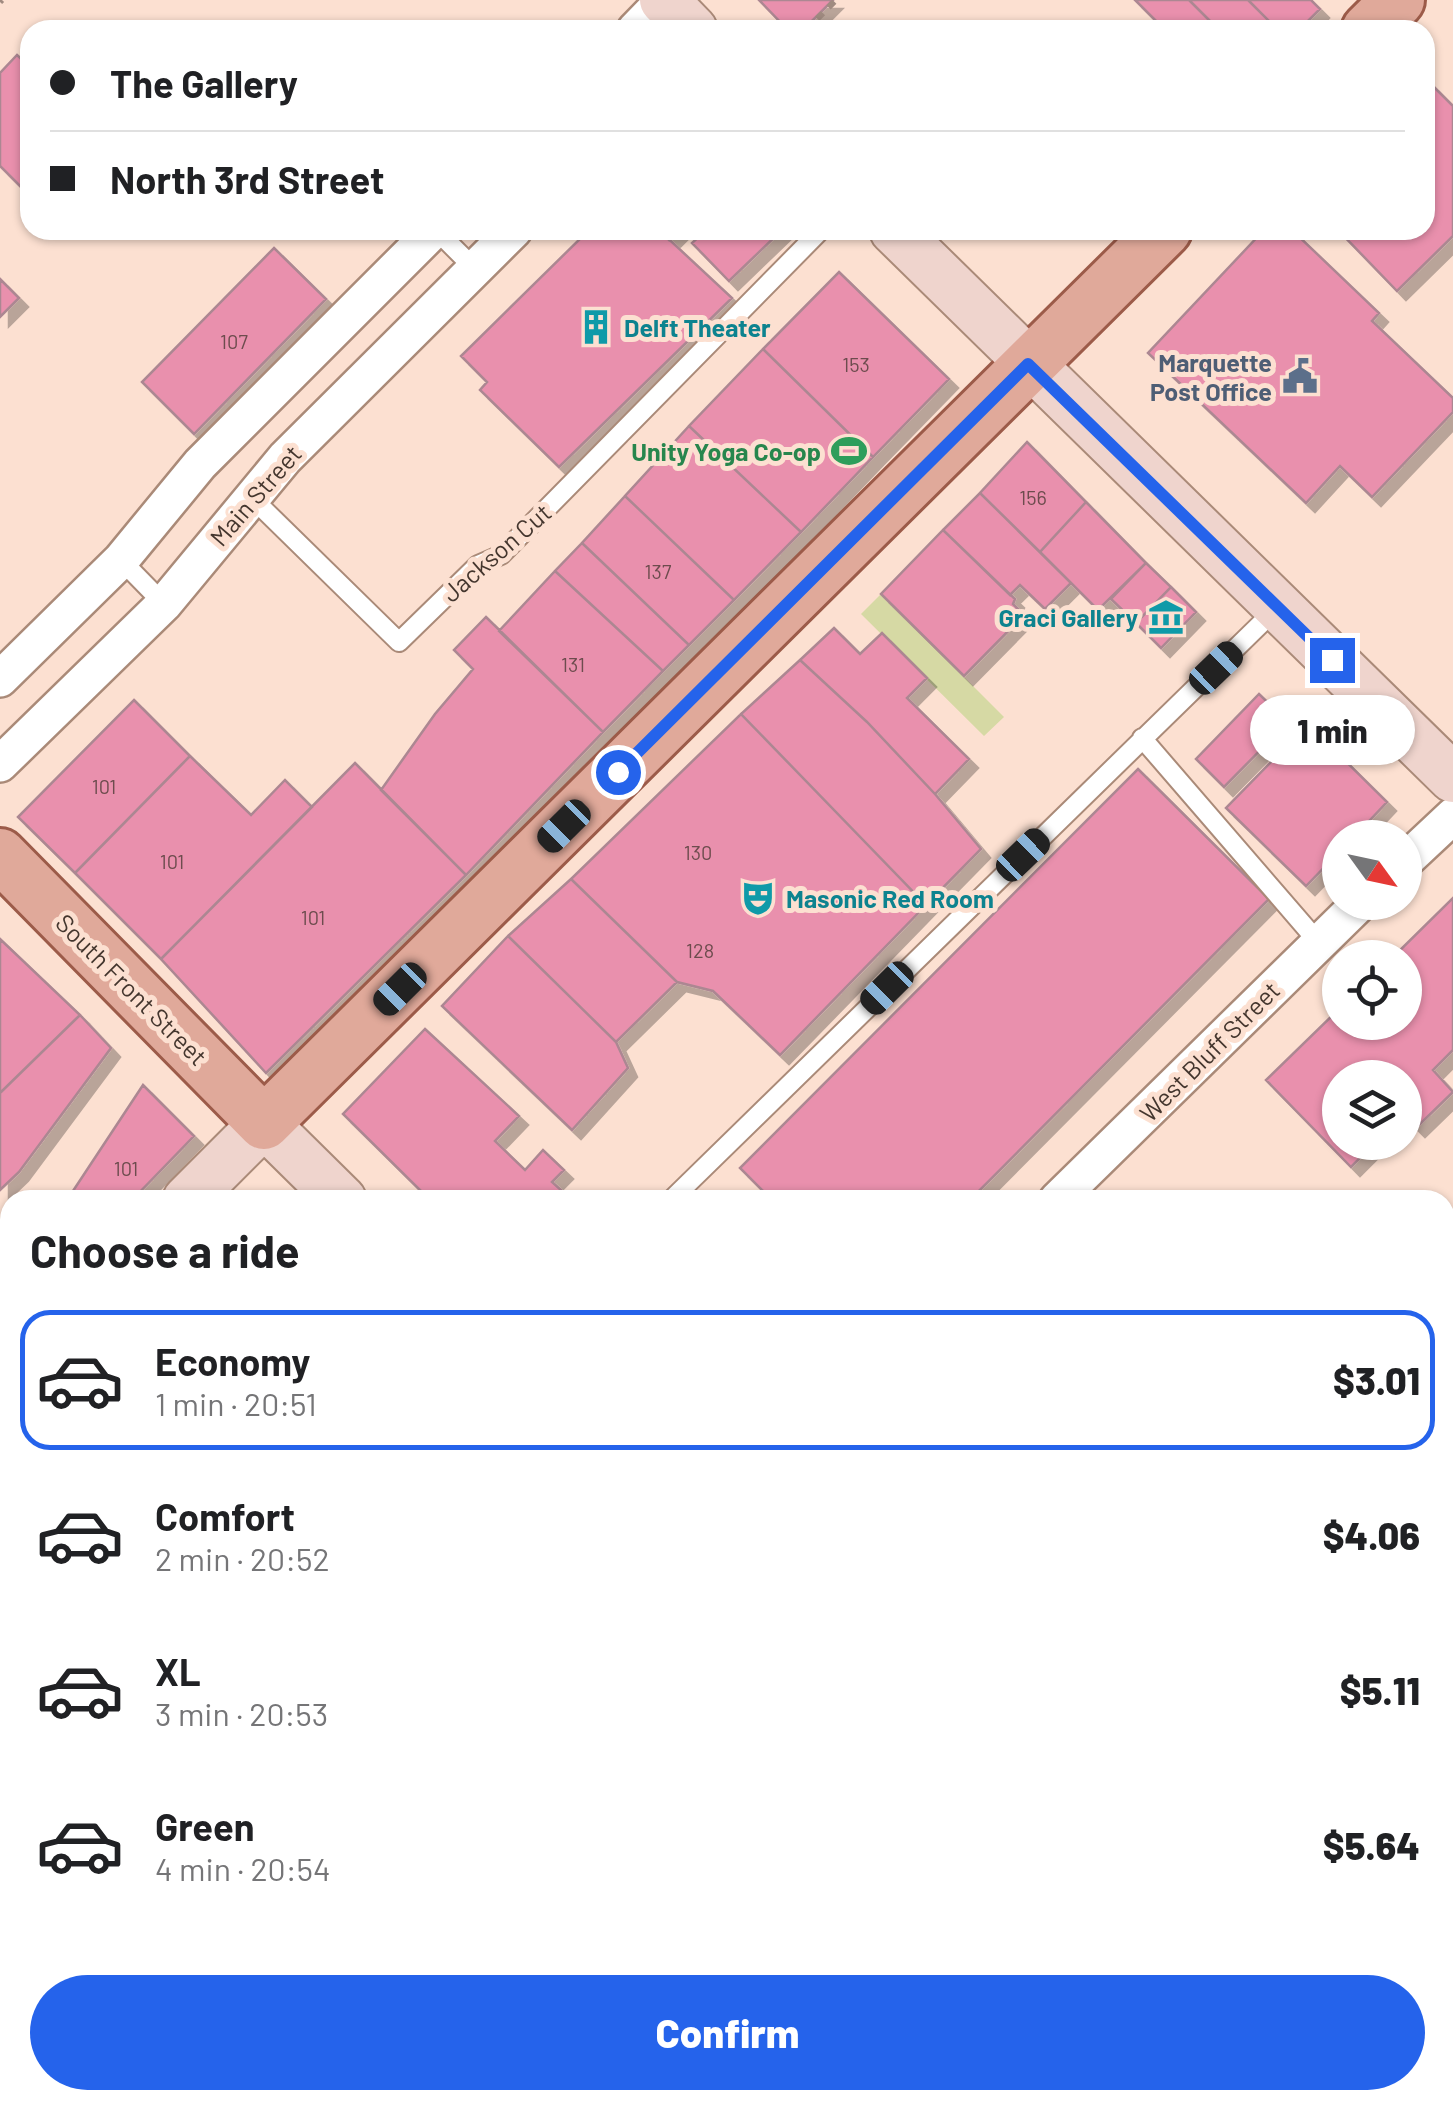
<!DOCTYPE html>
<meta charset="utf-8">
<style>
:root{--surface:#fff;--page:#f2f2f2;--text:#202124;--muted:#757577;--line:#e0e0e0;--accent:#2563eb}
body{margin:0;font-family:Barlow,sans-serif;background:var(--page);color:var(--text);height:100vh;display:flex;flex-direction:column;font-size:38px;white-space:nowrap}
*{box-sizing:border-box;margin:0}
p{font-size:32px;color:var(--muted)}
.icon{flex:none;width:55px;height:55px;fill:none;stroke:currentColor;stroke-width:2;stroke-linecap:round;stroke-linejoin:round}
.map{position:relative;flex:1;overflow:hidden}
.side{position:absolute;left:0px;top:1190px;width:1455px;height:920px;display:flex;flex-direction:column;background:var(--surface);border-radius:30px 30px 0 0;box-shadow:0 2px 8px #0004}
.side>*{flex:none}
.top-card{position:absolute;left:20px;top:20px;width:1415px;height:220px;border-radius:30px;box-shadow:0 2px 8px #0004;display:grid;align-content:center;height:220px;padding:0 30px;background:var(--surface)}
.needle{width:65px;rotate:123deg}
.buttons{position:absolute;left:1322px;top:820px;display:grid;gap:20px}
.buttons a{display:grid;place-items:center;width:100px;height:100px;border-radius:50%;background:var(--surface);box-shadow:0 2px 8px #0004;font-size:50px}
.end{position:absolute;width:45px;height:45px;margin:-22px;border:12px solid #2563eb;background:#fff;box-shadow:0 0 0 5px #fff}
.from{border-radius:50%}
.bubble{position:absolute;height:70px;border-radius:35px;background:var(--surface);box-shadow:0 2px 8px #0004;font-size:32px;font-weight:800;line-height:70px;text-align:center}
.car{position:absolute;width:30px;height:60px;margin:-30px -15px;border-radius:12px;box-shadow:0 0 8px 2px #0007;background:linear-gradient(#222 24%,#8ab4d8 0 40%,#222 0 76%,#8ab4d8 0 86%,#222 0)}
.top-card b{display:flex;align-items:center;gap:35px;height:95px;font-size:38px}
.top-card b+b{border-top:2px solid var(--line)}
.top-card i{width:25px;height:25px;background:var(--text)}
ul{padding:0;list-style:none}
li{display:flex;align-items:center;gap:30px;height:140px;margin:0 20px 15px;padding:0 10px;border:5px solid transparent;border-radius:30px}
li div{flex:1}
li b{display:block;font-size:38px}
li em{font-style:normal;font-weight:800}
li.on{border-color:var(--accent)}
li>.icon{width:90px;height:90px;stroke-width:1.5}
h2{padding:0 30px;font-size:45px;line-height:120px}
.cta{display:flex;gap:20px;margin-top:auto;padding:20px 30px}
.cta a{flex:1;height:115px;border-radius:60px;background:var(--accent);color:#fff;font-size:40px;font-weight:800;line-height:115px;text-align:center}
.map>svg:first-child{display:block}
</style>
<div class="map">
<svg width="1453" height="2110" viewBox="0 0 1453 2110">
<defs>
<filter id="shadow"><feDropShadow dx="9" dy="9" stdDeviation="0" flood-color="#0004"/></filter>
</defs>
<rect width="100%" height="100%" fill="#fce0d1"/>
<!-- green -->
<path fill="#d6d9a4" d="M881,594L1004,717L984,736L861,614Z
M0,1797L10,1812V2100H112L114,2110H0Z
M360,2100H524L528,2110H365Z"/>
<!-- building -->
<path fill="#e990ad" stroke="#ac8792" stroke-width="2.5" filter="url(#shadow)" d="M759,0H833L803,30H788Z
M1135,0H1189L1219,30H1165Z
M1189,0H1248L1278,30H1219Z
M1248,0H1311L1320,9L1299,30H1278Z
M17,55L30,67V196L0,166V73Z
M1430,83L1453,106V236L1397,291L1338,230H1425V88Z
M589,230H659L732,298L559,467L480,390L487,382L461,356Z
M659,230H679L669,240Z
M706,230H782L729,281L692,243Z
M1264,230H1292L1379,313L1372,321L1453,398V412L1372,497L1340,466L1306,503L1148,353Z
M274,248L326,299L194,434L142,382Z
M839,272L949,379L873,457L763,349Z
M0,279L19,298L0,317Z
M763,349L873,457L801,532L689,426Z
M689,426L801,532L734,600L625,496Z
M1027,442L1086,502L1040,552L980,493Z
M980,493L1071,583L1045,609L1020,585L1010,595L943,530Z
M625,496L734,600L689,645L582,543Z
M1086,502L1146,563L1098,610L1040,552Z
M943,530L1015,599L1013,604L1024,615L964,676L881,594Z
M582,543L689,645L663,671L555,571Z
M1146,563L1171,587L1136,623L1111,599Z
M555,571L663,671L603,732L499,631Z
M1171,587L1196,612L1161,648L1136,623Z
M486,617L603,732L466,875L381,790L435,714L473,669L454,650Z
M834,628L860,654L882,633L927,678L907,698L969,759L935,794L867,722L800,660Z
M800,660L867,722L935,794L981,849L926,905L741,714Z
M1259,694L1288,722L1224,787L1196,759Z
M134,700L190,756L75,873L18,817Z
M741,714L926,905L780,1055L713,991L677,982L571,879Z
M1308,724L1387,802L1353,838H1340V851L1306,886L1226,808Z
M190,756L251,815L285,780L312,807L161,959L75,873Z
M355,763L466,875L266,1073L161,959Z
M1138,769L1269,899L970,1200H772L740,1168Z
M571,879L677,982L616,1042L508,936Z
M1453,898V1050L1433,1070L1453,1092L1416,1128L1405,1117V1078H1340V1142H1376L1351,1167L1266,1080L1340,1008V1022H1405V958H1392Z
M508,936L616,1042L628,1068L572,1130L442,1006Z
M0,939L80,1015L0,1093Z
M80,1015L111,1048L19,1172L0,1190V1093Z
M425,1029L519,1116L495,1141L525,1170L543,1150L564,1170L552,1182L572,1200H430L343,1114Z
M143,1085L194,1136L132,1200H67Z
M10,1466V1772L0,1755V1476Z
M1453,2071V2110H1441L1445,2102L1442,2100H1445V2084Z
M237,2100H260L267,2105L271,2100H300L318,2110H232Z
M1169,2100H1179L1196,2110H1162Z"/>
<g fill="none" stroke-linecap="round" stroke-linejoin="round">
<defs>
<path id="lane" d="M436,230L475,269
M252,498L399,642L478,565L501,555L821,230
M121,560L164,604
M1142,738L1319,943
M671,1200L1277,608"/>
<path id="street" d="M635,30L664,0
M0,679L121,560L200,464L434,230
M0,764L164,604L285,458L514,230
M1405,861L1453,816
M1057,1200L1361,902
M539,2100L543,2110"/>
<path id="secondary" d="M664,0L693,30
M894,230L1453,778
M187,1200L264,1123L342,1200
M0,1386L10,1376
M1445,1687L1453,1679
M0,1797L10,1812
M112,2100L114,2110
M1294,2100L1309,2110
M1062,2110L1069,2100"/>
<path id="primary" d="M1368,30L1398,0
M0,855L264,1123L1165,230"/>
</defs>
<!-- lane casing -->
<use href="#lane" stroke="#aa8a78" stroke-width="22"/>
<!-- street casing -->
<use href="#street" stroke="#aa8a78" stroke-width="40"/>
<!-- secondary casing -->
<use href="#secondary" stroke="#aa8a78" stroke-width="52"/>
<!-- primary casing -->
<use href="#primary" stroke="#9c5b49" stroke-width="58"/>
<!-- path -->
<path stroke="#a08b80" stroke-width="6" stroke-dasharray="8 8" stroke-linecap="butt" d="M0,2L2,0
M806,30L836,0
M1445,1593L1453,1601"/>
<!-- lane -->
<use href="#lane" stroke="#fff" stroke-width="18"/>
<!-- street -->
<use href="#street" stroke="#fff" stroke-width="35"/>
<!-- secondary -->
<use href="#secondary" stroke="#efd4cd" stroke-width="48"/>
<!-- primary -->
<use href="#primary" stroke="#e0a99a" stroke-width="52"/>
</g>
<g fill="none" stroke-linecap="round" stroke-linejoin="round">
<!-- route -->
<path stroke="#2563eb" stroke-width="12" d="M618,772L1028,364L1332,660"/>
</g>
<!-- icons -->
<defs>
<symbol id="building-bare" viewBox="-9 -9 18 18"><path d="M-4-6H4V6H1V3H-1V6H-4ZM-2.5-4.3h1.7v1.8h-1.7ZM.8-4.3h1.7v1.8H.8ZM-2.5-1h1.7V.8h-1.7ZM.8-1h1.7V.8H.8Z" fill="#0f9aa8" stroke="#fce0d1" stroke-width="2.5" paint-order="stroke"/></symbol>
<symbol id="civic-bare" viewBox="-9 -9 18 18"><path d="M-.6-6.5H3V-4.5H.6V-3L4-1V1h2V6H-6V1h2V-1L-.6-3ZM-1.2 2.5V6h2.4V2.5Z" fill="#5c6f8a" stroke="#fce0d1" stroke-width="2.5" paint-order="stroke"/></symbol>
<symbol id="stadium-bare" viewBox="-9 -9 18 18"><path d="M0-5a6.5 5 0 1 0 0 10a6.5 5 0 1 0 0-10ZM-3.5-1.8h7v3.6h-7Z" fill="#2e9e5b" stroke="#fce0d1" stroke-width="2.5" paint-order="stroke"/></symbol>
<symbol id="museum-bare" viewBox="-9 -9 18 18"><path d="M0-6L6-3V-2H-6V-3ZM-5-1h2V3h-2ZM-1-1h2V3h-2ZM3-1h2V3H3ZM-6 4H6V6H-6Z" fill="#0f9aa8" stroke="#fce0d1" stroke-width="2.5" paint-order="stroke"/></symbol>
<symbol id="theatre-bare" viewBox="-9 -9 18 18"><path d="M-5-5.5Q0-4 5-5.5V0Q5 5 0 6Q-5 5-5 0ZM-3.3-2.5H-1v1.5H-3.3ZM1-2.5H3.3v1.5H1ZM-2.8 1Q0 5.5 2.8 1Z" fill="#0f9aa8" stroke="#fce0d1" stroke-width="2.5" paint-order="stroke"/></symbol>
</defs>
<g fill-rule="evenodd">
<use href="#building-bare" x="571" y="302" width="50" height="50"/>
<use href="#civic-bare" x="1275" y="351" width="50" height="50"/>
<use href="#stadium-bare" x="824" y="426" width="50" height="50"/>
<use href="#museum-bare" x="1141" y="592" width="50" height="50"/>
<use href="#theatre-bare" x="733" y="873" width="50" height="50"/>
</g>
<g text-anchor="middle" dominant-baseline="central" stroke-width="10" stroke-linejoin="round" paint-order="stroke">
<!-- number labels -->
<g font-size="20" fill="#6d4c4e">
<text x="234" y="341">107</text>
<text x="856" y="364">153</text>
<text x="1033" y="497">156</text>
<text x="658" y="571">137</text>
<text x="573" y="664">131</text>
<text x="104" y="786">101</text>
<text x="698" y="852">130</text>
<text x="172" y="861">101</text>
<text x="313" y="917">101</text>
<text x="700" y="950">128</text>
<text x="126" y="1168">101</text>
</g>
<!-- culture labels -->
<g font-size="25" font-weight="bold" fill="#0d838f" stroke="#fce0d1" text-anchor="start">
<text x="624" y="327">Delft Theater</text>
<text x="1138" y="617" text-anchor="end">Graci Gallery</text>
<text x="786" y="898">Masonic Red Room</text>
</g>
<!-- service labels -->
<g font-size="25" font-weight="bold" fill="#4e5e75" stroke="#fce0d1" text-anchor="end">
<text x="1272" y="362">Marquette<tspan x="1272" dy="29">Post Office</tspan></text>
</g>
<!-- leisure labels -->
<g font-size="25" font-weight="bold" fill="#27864d" stroke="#fce0d1" text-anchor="end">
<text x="821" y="451">Unity Yoga Co-op</text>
</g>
<!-- street labels -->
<g font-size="25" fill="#44362e" stroke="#fce0d1">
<text transform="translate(255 495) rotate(-49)">Main Street</text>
<text transform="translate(496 552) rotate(-41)">Jackson Cut</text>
<text transform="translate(132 989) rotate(45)">South Front Street</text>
<text transform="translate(1209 1051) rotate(-45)">West Bluff Street</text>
</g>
</g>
</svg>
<div class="buttons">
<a><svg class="needle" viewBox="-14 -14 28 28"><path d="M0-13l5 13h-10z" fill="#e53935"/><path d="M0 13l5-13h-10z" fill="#757577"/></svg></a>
<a><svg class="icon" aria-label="locate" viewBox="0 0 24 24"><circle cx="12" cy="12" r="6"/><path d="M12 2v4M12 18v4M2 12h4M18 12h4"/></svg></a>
<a><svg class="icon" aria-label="layers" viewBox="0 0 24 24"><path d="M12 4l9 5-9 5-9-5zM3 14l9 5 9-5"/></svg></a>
</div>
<i class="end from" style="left:618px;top:772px"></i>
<i class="end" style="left:1332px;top:660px"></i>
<div class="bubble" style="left:1250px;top:695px;width:165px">1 min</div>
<i class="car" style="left:1216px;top:668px;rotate:46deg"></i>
<i class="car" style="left:564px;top:826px;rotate:225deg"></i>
<i class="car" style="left:1023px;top:855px;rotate:46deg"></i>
<i class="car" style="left:887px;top:988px;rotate:225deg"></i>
<i class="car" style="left:400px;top:989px;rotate:225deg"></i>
<div class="top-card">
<b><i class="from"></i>The Gallery</b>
<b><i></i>North 3rd Street</b>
</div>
<section class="side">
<h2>Choose a ride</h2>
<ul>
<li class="on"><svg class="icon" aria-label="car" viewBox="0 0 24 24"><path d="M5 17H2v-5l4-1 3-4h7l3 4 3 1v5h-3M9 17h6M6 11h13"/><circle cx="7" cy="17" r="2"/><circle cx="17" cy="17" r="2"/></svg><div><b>Economy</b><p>1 min · 20:51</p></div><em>$3.01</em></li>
<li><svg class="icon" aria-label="car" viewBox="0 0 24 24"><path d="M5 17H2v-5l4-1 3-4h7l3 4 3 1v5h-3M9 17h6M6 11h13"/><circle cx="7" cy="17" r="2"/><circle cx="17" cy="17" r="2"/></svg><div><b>Comfort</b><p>2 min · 20:52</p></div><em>$4.06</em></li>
<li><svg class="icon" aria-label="car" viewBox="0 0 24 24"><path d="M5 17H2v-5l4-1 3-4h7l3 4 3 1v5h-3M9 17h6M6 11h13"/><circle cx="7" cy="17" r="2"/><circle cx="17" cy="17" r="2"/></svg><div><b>XL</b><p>3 min · 20:53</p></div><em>$5.11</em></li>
<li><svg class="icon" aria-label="car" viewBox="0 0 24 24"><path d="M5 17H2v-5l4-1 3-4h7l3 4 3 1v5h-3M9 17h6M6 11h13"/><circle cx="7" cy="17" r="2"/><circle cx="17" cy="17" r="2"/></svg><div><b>Green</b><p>4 min · 20:54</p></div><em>$5.64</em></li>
</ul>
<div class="cta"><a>Confirm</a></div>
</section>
</div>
